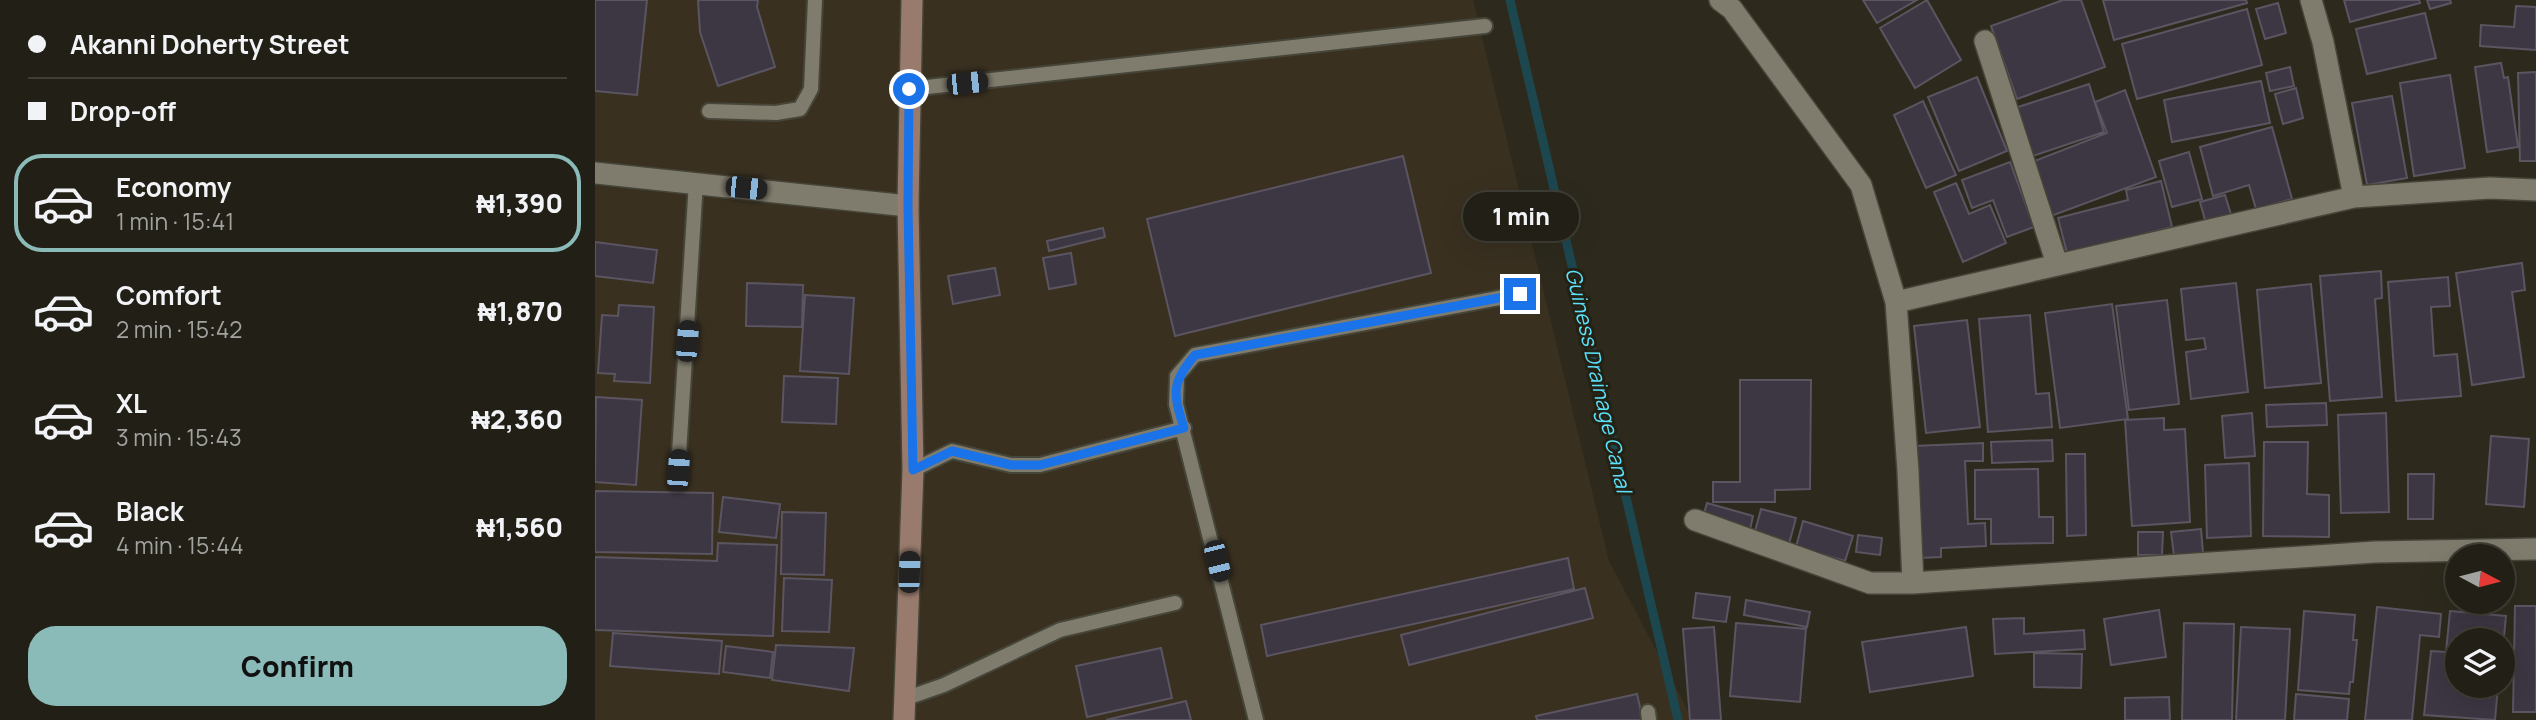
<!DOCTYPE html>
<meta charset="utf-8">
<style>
:root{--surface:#222016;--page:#2e2d23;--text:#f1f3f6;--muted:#a2a3a1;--line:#3f3e35;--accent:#8bbbb9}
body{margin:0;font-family:Manrope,sans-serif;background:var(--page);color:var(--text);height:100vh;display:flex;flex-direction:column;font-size:26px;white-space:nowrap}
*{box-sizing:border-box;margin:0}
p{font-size:23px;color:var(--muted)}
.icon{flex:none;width:38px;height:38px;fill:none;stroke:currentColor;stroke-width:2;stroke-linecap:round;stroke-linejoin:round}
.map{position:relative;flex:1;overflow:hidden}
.details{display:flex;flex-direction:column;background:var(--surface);width:595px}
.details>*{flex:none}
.hud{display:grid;align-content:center;height:154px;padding:0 28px;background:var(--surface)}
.needle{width:46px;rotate:97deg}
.tools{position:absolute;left:1850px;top:544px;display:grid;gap:14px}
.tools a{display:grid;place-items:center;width:70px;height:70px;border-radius:50%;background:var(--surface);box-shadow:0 7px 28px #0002,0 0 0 2px var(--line);font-size:35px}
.end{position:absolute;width:32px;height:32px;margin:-16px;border:9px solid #1a73e8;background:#fff;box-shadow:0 0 0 4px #fff}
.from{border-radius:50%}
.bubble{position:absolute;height:49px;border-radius:24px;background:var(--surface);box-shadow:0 7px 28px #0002,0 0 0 2px var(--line);font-size:23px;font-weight:800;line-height:49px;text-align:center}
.car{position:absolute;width:21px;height:42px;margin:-21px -10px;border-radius:9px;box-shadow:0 0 5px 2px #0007;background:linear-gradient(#222 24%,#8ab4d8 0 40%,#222 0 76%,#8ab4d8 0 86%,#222 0)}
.hud b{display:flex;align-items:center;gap:24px;height:66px;font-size:26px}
.hud b+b{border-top:2px solid var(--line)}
.hud i{width:18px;height:18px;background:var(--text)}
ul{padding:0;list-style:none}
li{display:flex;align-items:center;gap:21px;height:98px;margin:0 14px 10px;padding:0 14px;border:4px solid transparent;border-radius:28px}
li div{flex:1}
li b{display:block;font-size:26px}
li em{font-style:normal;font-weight:800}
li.active{border-color:var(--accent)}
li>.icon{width:63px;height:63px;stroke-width:1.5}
.action{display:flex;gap:14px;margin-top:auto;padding:14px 28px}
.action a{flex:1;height:80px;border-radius:28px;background:var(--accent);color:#111;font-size:28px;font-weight:800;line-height:80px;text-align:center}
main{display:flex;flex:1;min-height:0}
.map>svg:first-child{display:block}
</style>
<main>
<section class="details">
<div class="hud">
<b><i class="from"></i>Akanni Doherty Street</b>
<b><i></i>Drop-off</b>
</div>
<ul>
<li class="active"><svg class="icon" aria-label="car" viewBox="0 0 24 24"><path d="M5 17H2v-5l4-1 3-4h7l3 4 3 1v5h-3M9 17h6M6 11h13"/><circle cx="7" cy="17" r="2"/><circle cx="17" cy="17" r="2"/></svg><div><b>Economy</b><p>1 min · 15:41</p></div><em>₦1,390</em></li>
<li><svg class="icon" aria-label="car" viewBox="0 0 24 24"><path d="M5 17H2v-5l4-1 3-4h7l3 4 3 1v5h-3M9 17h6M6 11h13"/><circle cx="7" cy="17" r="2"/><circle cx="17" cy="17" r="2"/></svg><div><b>Comfort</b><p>2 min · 15:42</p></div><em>₦1,870</em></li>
<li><svg class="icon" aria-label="car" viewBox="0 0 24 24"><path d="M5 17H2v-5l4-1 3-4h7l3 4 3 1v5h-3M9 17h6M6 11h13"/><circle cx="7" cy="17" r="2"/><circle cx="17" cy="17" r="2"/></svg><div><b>XL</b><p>3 min · 15:43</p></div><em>₦2,360</em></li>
<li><svg class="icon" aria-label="car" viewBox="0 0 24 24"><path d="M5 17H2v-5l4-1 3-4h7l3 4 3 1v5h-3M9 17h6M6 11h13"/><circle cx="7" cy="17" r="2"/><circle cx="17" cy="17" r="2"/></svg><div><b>Black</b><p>4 min · 15:44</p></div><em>₦1,560</em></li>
</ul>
<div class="action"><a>Confirm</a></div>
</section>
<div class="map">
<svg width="1941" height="720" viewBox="0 0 1941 720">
<rect width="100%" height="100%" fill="#2d2a1d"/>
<!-- industrial -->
<path fill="#393020" d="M0,0H878L1014,561L1098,720H0Z"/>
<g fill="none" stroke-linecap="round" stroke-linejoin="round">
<!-- stream -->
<path stroke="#1d474f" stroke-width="9" d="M915,0L1083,720"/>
</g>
<!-- building -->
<path fill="#3d3643" stroke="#5b5461" stroke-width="2" d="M0,0H52L42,95L0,91Z
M103,0H163L162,7L180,67L123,86L105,32Z
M1268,0H1322L1282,23Z
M1332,0L1366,60L1320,88L1285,28Z
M1468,0H1486L1510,67L1422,99L1396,26Z
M1508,0H1651L1652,3L1519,40Z
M1749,0H1824L1825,3L1755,22Z
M1832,0H1855L1856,3L1835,9Z
M1683,3L1691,33L1670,39L1661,9Z
M1921,6L1941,7V50L1885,46L1886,25L1919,27Z
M1652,9L1667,65L1542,99L1527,44Z
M1830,13L1841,58L1772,74L1761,29Z
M1906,63L1909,78L1913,77L1923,147L1892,152L1880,67Z
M1695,67L1699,86L1675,91L1671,73Z
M1941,72V161H1925L1923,73Z
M1855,75L1870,168L1819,176L1805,83Z
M1382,77L1412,151L1364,171L1333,97Z
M1666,81L1675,123L1577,142L1569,100Z
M1494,84L1509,132L1432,158L1417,109Z
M1701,88L1708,118L1688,124L1680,94Z
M1530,90L1561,177L1456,216L1437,162L1512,133L1500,102Z
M1797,96L1812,178L1772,185L1757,103Z
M1328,101L1361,175L1331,188L1299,115Z
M1677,127L1697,199L1661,209L1654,185L1618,196L1605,147Z
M1594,152L1607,199L1577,207L1564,161Z
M808,156L836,273L580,336L552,219Z
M1415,162L1439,227L1412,237L1398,200L1377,208L1367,180Z
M1566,181L1577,227L1472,253L1463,218L1533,200L1531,190Z
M1361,183L1374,214L1395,205L1411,243L1368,262L1339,192Z
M1630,195L1638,221L1612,227L1605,202Z
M508,228L510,237L454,251L452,241Z
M0,242L62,250L58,283L0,276Z
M476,253L481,284L454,289L448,258Z
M1927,263L1930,290L1917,292L1929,377L1877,385L1861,273Z
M400,268L405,295L358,304L353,276Z
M1786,271L1787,298L1780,299L1787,397L1735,401L1725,276Z
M1853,277L1855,306L1836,307L1839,356L1862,354L1866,396L1801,401L1793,282Z
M152,283L208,285L207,327L151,326Z
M1641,283L1653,392L1596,399L1591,352L1611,349L1609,338L1591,340L1586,289Z
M1716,284L1726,383L1670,388L1662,290Z
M210,295L259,298L254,374L205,371Z
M1572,300L1584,404L1534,410L1521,306Z
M1517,304L1533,419L1465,428L1450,313Z
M24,305L59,307L55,383L19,381L20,374L3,373L7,315L23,316Z
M1435,315L1441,394L1454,393L1457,427L1393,432L1384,319Z
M1372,320L1385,427L1331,433L1319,326Z
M189,376L243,378L241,424L187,422Z
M1145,380H1216L1215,489L1180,490V502H1118V482H1145Z
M1,397L47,400L41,485L0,482Z
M1731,403L1732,425L1672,427L1671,405Z
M1657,413L1660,456L1630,458L1627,416Z
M1791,413L1794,512L1746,513L1743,415Z
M1569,418V430L1590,429L1595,522L1537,526L1530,420Z
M1896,436L1934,439L1929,507L1891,504Z
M1457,440L1458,461L1397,463L1396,442Z
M1669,442H1713L1712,494L1734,495V537L1668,536Z
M1388,443V461H1370L1373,524L1390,523L1391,546L1346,548V557L1324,558L1319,446Z
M1471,454H1490L1491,535L1472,536Z
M1654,463L1656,536L1612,538L1610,465Z
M1443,469L1444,517H1458V543L1396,544V519H1380V470Z
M1813,474H1839L1838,519H1813Z
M0,491L118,493L117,554L0,552Z
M128,497L185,504L181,538L124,532Z
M1112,503L1158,516L1154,534L1107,520Z
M1166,509L1201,518L1194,544L1159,535Z
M187,512L231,513L229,575L186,574Z
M1208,521L1258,536L1250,561L1201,547Z
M1606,529L1608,553L1579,556L1576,532Z
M1543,532H1568L1567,555H1543Z
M1263,535L1287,538L1285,555L1261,552Z
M123,543L182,545L178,636L0,630V557L122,561Z
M973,558L979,589L672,656L666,625Z
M189,578L237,580L234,632L187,631Z
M990,588L998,618L814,665L806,635Z
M1101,593L1135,597L1131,622L1098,618Z
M1151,600L1215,612L1212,627L1149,615Z
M1920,606H1941V712H1918Z
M1782,607L1846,614L1844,637L1825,635L1817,720H1770Z
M1564,610L1571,657L1516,665L1509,619Z
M1709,611L1760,615L1758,640H1762L1758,682H1755L1754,694L1703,690Z
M1855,611L1911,616L1908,647V640H1862V686H1903L1900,720L1829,715L1836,651L1851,652Z
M1429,618V634L1489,630L1490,649L1400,654L1398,619Z
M1141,623L1211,629L1205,702L1135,696Z
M1589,623L1639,624L1637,720H1587Z
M1119,627L1126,720H1095L1088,629Z
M1371,627L1378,676L1275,692L1267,642Z
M1646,627L1695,629L1690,720H1641Z
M18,633L127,641L124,674L15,666Z
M181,645L259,648L254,691L177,680Z
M131,646L178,652L175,678L128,672Z
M566,648L577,698L492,717L481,666Z
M1439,653L1487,654L1486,688L1439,687Z
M1042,694L1048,720H942L941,716Z
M1701,694L1754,699L1752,720H1699Z
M1574,697L1575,720H1530V698Z
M591,701L596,720H511Z"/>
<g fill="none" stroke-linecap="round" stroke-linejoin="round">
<defs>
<path id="lane" d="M314,89L890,26
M114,111L181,113L205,109L216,89L220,0
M83,470L101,182
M318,470L357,451L416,465H445L589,428
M309,699L349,685L465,630L580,603
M1053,712L1054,720
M661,720L581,404L582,376L600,355L925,294"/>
<path id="street" d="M1125,0L1137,9L1266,185L1301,302L1313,471L1318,583
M1716,0L1728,42L1759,197
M1390,41L1462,264
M0,173L313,206
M1301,302L1759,197L1895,188L1941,190
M1100,520L1275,583H1318L1780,552L1941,549"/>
<path id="secondary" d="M309,720L318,470L313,206L317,0"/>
</defs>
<!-- lane casing -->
<use href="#lane" stroke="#464539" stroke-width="18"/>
<!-- street casing -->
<use href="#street" stroke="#464539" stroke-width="24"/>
<!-- secondary casing -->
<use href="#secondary" stroke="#464539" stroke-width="24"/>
<!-- lane -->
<use href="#lane" stroke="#7f7c6d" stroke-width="14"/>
<!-- street -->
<use href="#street" stroke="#7f7c6d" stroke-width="21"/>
<!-- secondary -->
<use href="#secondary" stroke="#997b6d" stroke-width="21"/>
</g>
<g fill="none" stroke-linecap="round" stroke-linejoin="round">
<!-- route -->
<path stroke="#1a73e8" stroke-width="9" d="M314,89L313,206L318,470L357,451L416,465H445L589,428C578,393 576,383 600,355L925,294"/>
</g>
<g text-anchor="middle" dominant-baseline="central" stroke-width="6" stroke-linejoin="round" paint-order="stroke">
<!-- water labels -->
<g font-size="21" font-style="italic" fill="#5ce2fc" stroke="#232114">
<text transform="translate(1004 380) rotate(77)">Guiness Drainage Canal</text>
</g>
</g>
</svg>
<div class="tools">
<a><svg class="needle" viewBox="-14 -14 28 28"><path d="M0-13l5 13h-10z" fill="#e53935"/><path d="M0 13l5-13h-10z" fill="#a2a3a1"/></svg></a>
<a><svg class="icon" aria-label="layers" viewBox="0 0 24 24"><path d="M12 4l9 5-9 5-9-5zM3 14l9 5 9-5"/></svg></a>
</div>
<i class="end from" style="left:314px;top:89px"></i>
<i class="end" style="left:925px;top:294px"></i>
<div class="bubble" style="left:868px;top:192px;width:116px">1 min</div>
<i class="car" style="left:372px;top:83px;rotate:84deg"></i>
<i class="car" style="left:151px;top:188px;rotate:96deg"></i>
<i class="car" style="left:92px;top:341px;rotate:4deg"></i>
<i class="car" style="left:83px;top:470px;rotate:4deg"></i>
<i class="car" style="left:622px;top:561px;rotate:166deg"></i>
<i class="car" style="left:314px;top:572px;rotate:2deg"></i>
</div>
</main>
